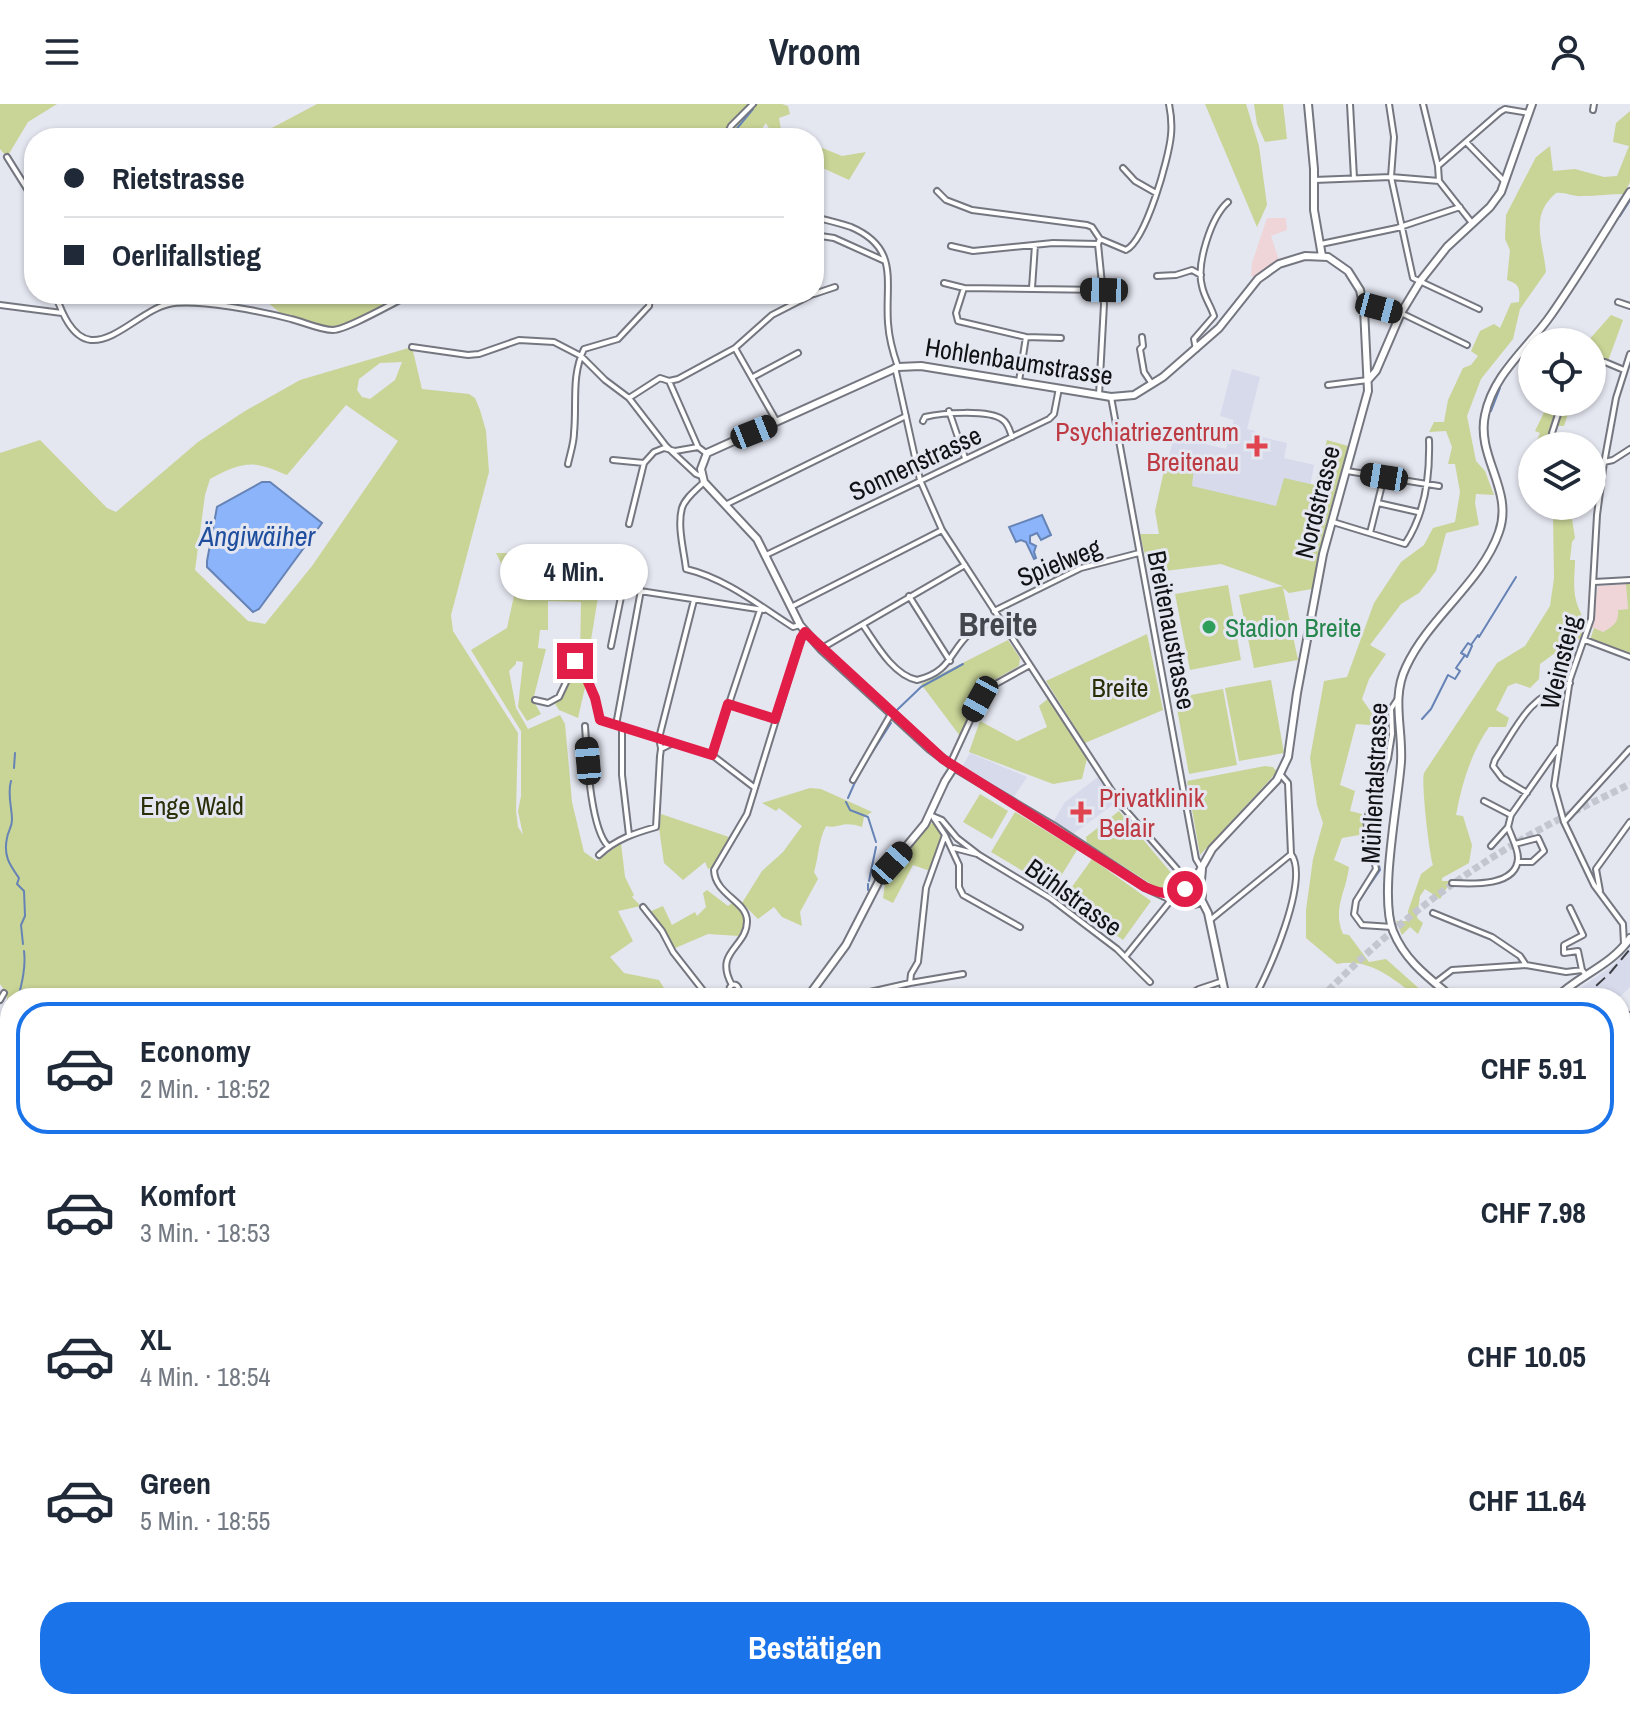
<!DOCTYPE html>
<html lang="de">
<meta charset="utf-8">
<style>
:root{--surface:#fff;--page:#f2f2f3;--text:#1f2937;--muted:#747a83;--line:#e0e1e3;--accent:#1a73e8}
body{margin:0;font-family:"Archivo Narrow",sans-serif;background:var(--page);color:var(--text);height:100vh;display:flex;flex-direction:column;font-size:30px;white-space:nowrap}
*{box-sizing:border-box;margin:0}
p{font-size:26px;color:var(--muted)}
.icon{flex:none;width:44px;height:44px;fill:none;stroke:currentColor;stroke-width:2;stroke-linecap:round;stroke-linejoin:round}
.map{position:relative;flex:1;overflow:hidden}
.drawer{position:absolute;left:0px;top:884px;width:1630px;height:722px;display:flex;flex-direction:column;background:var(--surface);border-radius:32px 32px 0 0;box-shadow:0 2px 6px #0004}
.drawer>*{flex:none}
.hud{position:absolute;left:24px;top:24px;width:800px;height:176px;border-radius:32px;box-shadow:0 2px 6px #0004;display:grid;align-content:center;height:176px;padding:0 40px;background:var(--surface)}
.buttons{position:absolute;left:1518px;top:224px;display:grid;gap:16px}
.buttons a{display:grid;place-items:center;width:88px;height:88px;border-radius:50%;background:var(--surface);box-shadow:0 2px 6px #0004;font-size:40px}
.end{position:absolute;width:36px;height:36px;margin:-18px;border:10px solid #e11d48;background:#fff;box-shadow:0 0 0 4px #fff}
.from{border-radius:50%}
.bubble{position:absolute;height:56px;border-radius:28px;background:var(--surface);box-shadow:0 2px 6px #0004;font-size:26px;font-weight:700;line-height:56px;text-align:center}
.car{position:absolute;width:24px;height:48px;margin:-24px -12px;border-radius:10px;box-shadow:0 0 6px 2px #0007;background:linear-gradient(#222 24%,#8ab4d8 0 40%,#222 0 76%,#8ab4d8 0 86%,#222 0)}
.hud b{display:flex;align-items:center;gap:28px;height:76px;font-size:30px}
.hud b+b{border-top:2px solid var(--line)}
.hud i{width:20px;height:20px;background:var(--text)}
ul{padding:14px 0 0;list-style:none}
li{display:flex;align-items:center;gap:24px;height:132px;margin:0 16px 12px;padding:0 24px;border:4px solid transparent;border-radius:32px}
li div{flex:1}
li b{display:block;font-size:30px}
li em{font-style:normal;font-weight:700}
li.current{border-color:var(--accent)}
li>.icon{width:72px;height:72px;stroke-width:1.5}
.primary-button{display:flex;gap:16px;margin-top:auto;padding:16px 40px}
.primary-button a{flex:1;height:92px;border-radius:32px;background:var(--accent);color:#fff;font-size:32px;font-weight:700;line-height:92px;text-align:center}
header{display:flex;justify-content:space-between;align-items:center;height:104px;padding:0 40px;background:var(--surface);font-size:36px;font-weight:700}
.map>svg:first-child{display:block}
</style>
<header><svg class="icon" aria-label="menu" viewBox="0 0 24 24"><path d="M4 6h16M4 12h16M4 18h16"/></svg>Vroom<svg class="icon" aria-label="person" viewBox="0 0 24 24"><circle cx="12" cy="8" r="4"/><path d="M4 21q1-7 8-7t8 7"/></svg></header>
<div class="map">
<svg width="1630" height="1605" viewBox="0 0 1630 1605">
<rect width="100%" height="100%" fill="#e4e6f0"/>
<!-- built -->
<path fill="#d6daeb" d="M1232,265L1260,273L1247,325L1255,327L1254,331L1287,339L1284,354L1314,361L1309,388L1283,417L1180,393L1167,362L1175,327L1189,330L1188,336L1226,345L1234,316L1220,312Z
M970,649L1027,673L1013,694L962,663Z
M1098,673L1115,699L1073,730L1053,718L1065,698Z
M1630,840V883L1619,894H1591L1578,888L1583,882L1614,861Z"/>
<!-- industrial -->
<path fill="#ecd6e3" d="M1180,1596H1360L1322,1603L1313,1601V1605H1182Z"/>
<!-- education -->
<path fill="#f0d5d8" d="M1267,114H1286L1287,126L1271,132L1279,156L1254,173L1251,172L1252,159Z
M1626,480L1628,505L1618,506L1619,515L1615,521L1602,528L1592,524L1598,482Z"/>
<!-- green -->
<path fill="#c9d497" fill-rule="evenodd" d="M0,0H57L28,18L7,53L0,45Z
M317,0H782L788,2L790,10L779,14L781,25L795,34H774L766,19L755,34H253Z
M1205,0H1246L1259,42L1267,101L1257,123Z
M1254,0H1283L1287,35L1265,38L1257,20Z
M1630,7V78L1624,90C1610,90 1597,92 1583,92C1573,93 1566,88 1556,89C1529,112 1543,137 1546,168L1520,205L1513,235L1481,275L1467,312L1476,357L1485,367L1494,391L1476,390L1475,399L1479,421L1446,429L1436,467L1419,489L1401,500L1370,541L1386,550L1369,575L1362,595L1374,612L1370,621L1356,620L1340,681L1355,687L1350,707L1362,710L1365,730L1342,734L1334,756L1349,763C1346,789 1332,804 1343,830L1349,831L1369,858L1386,855L1423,888V894H1418C1394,875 1369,853 1337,860L1306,834V806L1313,755L1323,719L1317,701L1310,654L1324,577L1347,573L1374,499L1401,458L1424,441L1433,424L1455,418L1460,388L1455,360H1448L1452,343L1446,327L1429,328L1434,318H1444L1448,296L1463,264L1471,261L1478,252L1471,247L1480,227L1494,220L1500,224L1511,199L1519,198C1520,185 1520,180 1507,176L1510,146L1505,135L1506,111L1536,53L1550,42L1553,67L1575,65L1604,73L1617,72L1629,42L1613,38L1616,19Z
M815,41L842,52L866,48L849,76L814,60Z
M258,190H412L334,226L286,214Z
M1611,211L1623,216L1608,257L1592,258V238H1587Z
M412,243L422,285L469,290L475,294L480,306L486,327L489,368L451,511L453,527L518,629L516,707L518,723L523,731L518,707L521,692V627L471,546L507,524L515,487L496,449H507L533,459L537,454L561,461L566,468L622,481L618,490L599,487L590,542L594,544L578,614L559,606L554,598L580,553L581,498L548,497V526H540L538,544L546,545L533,596L541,610L527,617L518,603L523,558L516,557V560L509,567L516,604L528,625L560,611L565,620L572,698L584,748L597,757L621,739L625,773L634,791L632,793L641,802L618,807L633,837L610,853L624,869L659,876L670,894H10V905L5,887L0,880V349L40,336L107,404L116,408L198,338L245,307L300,276ZM402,258L395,276L370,295L362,293L357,286L359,275L380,259ZM346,301L398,337L312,462L265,520L248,517L195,466L205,391L210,375C244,357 253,356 287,371Z
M1549,298H1572L1564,322H1552L1546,342H1535L1540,329L1535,327Z
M1327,336L1348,342L1328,414L1312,485L1289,489L1283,484L1298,556L1254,564L1239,491L1283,482L1221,460L1149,469L1140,430H1159L1155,407L1167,353H1195L1192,382L1276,402L1284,374L1315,381Z
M1549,402H1570L1575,434L1572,438L1570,456H1575C1575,467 1573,480 1575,491C1578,512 1589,511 1580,535L1563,543L1540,560L1539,575L1530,584L1516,579L1508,582L1496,606L1509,614L1506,623H1489C1471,649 1462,679 1456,711L1463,712L1472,741L1469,759L1442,774V777H1451L1440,795L1425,785L1420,792L1417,814L1423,819L1418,830L1410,823L1402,831L1396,817H1409L1408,807L1421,770L1433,761C1429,748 1421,679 1424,669L1497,559L1525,542L1550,502L1554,474L1553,412Z
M1630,479V551L1590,536L1594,524L1603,528C1613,522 1619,519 1618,506L1628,505L1626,480Z
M1228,481L1241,556L1190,566L1175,490Z
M1147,530L1163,606L1085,639L1046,577Z
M1008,536L1020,554L1019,562L985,581L986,584L960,632L921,580Z
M1271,576L1284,649L1239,657L1225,584Z
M1223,585L1237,661L1189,670L1175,594Z
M1050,593L1088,650L1082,675L1053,680L969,648L980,617L1017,637L1047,623L1039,602Z
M1265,662L1273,663L1277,668L1200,751L1187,677Z
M810,684L821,685L872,708L864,713L862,723C842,716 840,725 826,722C818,737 819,752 814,768L818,775L800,808L802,822L782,813L774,803L758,815L742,799L762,767L783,748L802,722L779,704L776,707L762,699Z
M980,690L1008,707L992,735L963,718Z
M1119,707L1173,771L1177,777L1176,783L1162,784L1154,782L1087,739L1086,733Z
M1015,708L1077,746L1053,785L991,748Z
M661,710L729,733L712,763L708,765L705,758L683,776L664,759L659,724Z
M930,719L935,720L942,731L930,767L913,761L893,799L883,794L886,772Z
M1092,755L1151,797L1123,836L1064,794Z
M707,786L728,802L732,799L743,809L745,816L739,832L708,830L673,845L649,808L663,802L672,821L695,808L697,812L706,803L703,789Z
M0,1096L7,1101L6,1097H10V1596H190L188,1605H0Z
M1360,1596H1453L1480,1605H1313V1601L1322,1603Z"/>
<!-- water -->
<path fill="#8bb4fa" stroke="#6683b6" stroke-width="2" d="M262,378H270L322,419L259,505L253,508L207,463V457L217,403Z
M1042,411L1051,431L1041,436L1037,429L1030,432V439L1036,442L1034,448L1036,454L1034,455L1026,438L1021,436L1016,438L1009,423Z
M871,1596H946V1605H871Z"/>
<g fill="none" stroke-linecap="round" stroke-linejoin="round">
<!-- stream -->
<path stroke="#6683b6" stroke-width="2" d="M729,34L753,5
M1620,112L1630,96
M1491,307L1500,284
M1465,551L1467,553L1472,542
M897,606L921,583L963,560
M1422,615L1431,605L1448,571L1455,575L1460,567L1456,564L1465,551L1461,549L1468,539L1471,541L1478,531L1479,533L1516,473
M14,664L15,649
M11,677C7,690 12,703 12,716C12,723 8,727 7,734C3,752 10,761 19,774L17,780L24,787L25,812L21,821L23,840
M848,694L859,669L891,619
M846,698L850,706L868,713L876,738
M1373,703L1377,693
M869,777L876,743
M868,780V786
M1358,798L1380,766L1369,721V713
M18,894C22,879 26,863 24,847
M0,927L10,908"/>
<!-- highway-tunnel -->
<path stroke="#c4c6cf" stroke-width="7" stroke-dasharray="7 3.5" stroke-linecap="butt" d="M1321,894C1380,833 1448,778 1521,736C1557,715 1594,698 1630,680
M1161,1596L1171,1605"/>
<defs>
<path id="street" d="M1350,0L1354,74
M1389,0L1394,33L1391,73L1413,174L1479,205
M1423,0L1438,62
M1593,6L1594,0
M725,34L731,22L753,0
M1467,39L1504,77
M7,53L34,96
M1123,64L1135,77L1156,89
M1314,76L1391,73L1439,77L1438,62L1500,8L1505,5L1529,9
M1439,77L1472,119
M937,87L946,96L972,106L1087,121L1092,123L1100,135
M814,113C826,116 839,119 851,123C900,144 885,178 888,219C889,234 893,249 898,263
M814,131L834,134L885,157
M1321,140L1397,124L1460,103
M951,142L973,147L1053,139L1098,140
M1157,172L1176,171L1192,166L1201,171
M944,179L964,184L1104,186
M964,184L956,209L958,217L1026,233L1061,234
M1032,184L1035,141
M55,190C61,206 71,234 91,236C116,238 144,205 169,200C196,194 264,208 291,215C304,218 320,226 333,226C347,226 396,197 412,190
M624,190L650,193L663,190
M814,190L835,183
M1618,198L1630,202
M1364,200L1401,209L1467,241
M0,201L62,209
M1142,233L1143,242L1140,245L1144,268L1152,280
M412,243L468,251L479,250L519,236L554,238L581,252L605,276L629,294L666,342L696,370L701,372
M735,244L777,318
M1196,245L1194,235L1214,212C1211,202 1204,193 1202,182C1196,160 1211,113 1228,98
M1592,261L1605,258L1624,266
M895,263L920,376L942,426L1121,701L1191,781
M753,273L798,249
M669,277L698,343L706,349
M1019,277L1026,233
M1328,281L1368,276
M1099,291L1104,200L1098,140L1100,135L1126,146C1146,136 1169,54 1171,31C1172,21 1171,10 1169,0
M1111,293L1196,755L1202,765
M629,294L660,274L669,277L678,275L735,244L772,211L813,190
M949,307L965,354
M923,317L925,313C941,309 989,305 1003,316C1008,319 1010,327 1012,333
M1552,329L1562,298
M613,356L644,359
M1604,358L1613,356L1630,345
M568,360C570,350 574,339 574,329C577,300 571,272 584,245L618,235L649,202L650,193
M1347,367L1439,382
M704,378C696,386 685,394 682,404C677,422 684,447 686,465C725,474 760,502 793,523L800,521
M1378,399L1418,408
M725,401L906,312
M1333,418L1405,440C1425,410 1430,371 1429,336
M629,420L644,359L654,348L664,344L675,347L698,343
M1370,429L1384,373
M766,451L1049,315L1054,310L1059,284
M1594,478L1630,476
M909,492L950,557
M791,503L942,426
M994,507L1081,464L1139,449
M863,521C876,540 893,571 917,576C951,568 949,548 970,529C978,522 990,519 1000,517
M1585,536L1630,553
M611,542L621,493L627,485L764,506
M822,544L965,461
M535,596L548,599L559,593L577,555L595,594L600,616L712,651L755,684
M728,600L775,615
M616,621L641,486
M585,622C587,650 590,724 608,742
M622,623V671L629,731
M661,644L659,634L694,496
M712,651L760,506
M950,660L980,595L994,581L1030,561
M853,676L891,610
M1527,689L1502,674L1493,662L1495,656C1519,620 1526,595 1570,579
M1484,697L1511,711
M930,711L942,716L957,734L979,751L1050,794L1117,845L1150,878
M1564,718L1630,645
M945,731L959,761V783L963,791L1020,823
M1515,740L1538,734L1544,747L1532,758H1518
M1491,742L1508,723L1511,711L1558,644
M954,744L977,750
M599,751C616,735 635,729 656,723L660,652L661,645L671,640
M1178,770L1185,785
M1452,779C1471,780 1517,783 1518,754C1518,744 1511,732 1508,723
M1600,787L1596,765L1630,718
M643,803L662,827L673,848L709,894
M1570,804L1583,831L1564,841V849L1578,847L1582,866
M1433,809L1492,833L1520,852L1526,861
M1209,817L1290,751
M1392,823L1362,821L1354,810L1356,797L1376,765L1366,717L1388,655L1392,630L1391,605L1397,596
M1624,840L1623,820L1594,781L1564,718L1554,682L1570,575L1591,515L1597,411L1603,365L1616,294L1630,250
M1125,853L1171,796
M910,879L963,870
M1435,879L1452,866L1526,861L1566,868L1582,866L1586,871
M729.5 885a4.5 4.5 0 1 1 9 0a4.5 4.5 0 1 1-9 0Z
M732,881C713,847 747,844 747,817C747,797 715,791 714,766L747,710L799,541L805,528
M859,894L870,888L910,879L911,870L918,858L926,784L945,731L933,713
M1184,894L1199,885L1223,877
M1254,894C1269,868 1310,775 1291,750L1288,679L1281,671
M0,896L4,889
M1620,971L1630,961
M1620,980L1630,987
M1620,1078L1630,1080
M1629,1145L1624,1163L1630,1165
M1620,1251L1630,1253
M1620,1326L1630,1327
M240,1596L241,1605
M264,1596L266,1605
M305,1596L308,1605
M431,1596L434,1605
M500,1596L532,1605
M681,1596L683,1605
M764,1596L770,1605
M783,1596L788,1605
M982,1596L987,1605
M477,1605L478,1596
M579,1605L583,1596
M633,1605L637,1596
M845,1605V1596"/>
<path id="secondary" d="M1308,0L1314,65V106L1322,152
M1368,276L1376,267L1401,209L1421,176L1447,143L1490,103L1501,88L1532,0
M1184 791a9 9 0 1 1 18 0a9 9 0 1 1-18 0Z
M1200,787L1202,765
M1160,789L1184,787
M1186,796L1171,795L1145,783L1053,722L954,663L930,645L821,545L800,521L757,435L704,378L701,365L707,349L898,263L921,262L1111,293L1134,291L1163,273L1219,224L1258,175L1279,160L1305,152L1328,153L1348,167L1360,186L1364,205L1368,287L1323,450L1297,589L1288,653L1277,676L1212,745L1192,781
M1202,797L1208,809L1226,894
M807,894L846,841L881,773L925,720L945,677L954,663
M1453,894C1429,874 1405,857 1393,827C1379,792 1398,699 1401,658C1403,625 1391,594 1406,563C1429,513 1482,478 1499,428C1514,386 1476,353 1485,311C1493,270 1528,244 1551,211C1579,171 1604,129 1630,88
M1556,894C1579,871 1611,862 1630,834
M1620,911L1630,912
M1620,1589L1630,1593
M1536,1596L1544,1605
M547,1605L549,1596
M1552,1605L1560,1596"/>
<path id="primary" d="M0,1010L10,1019
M0,1084L10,1092
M1620,1382L1630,1379
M1620,1520L1630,1514
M1175,1596L1177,1605
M226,1605L229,1596
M813,1605L815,1596"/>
</defs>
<!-- street casing -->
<use href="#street" stroke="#757780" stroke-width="8"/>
<!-- secondary casing -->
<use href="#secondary" stroke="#757780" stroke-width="10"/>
<!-- primary casing -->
<use href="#primary" stroke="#757780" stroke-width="10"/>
<!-- street -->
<use href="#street" stroke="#fff" stroke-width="4"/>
<!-- secondary -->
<use href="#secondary" stroke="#fff" stroke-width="6"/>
<!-- primary -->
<use href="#primary" stroke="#fff" stroke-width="6"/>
<!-- rail -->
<path stroke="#3e3f45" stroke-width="2" stroke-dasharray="12 6" stroke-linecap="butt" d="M1583,894L1610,869L1630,845
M0,1065L10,1072
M208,1605L211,1596
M723,1605V1596
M828,1605V1596"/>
</g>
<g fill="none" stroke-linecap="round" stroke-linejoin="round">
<!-- route -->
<path stroke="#e11d48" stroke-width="10" d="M575,557H579L595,594L600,616L712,651L728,600L775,615L801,534L805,528L943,655L1145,783C1158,789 1173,793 1185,785"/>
</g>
<!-- markers -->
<g fill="#e0444e" stroke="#e4e6f0" stroke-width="3">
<path d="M1253 330h8v8h8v8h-8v8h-8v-8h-8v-8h8z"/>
<path d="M1077 696h8v8h8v8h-8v8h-8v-8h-8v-8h8z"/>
</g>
<circle fill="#2e9e5b" stroke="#e4e6f0" stroke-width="3" cx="1209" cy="523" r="8"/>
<g text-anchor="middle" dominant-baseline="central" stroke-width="6" stroke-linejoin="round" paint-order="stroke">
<!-- street labels -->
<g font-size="26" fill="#111216" stroke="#e4e6f0">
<text transform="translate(1019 257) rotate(9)">Hohlenbaumstrasse</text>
<text transform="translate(915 359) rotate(-25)">Sonnenstrasse</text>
<text transform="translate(1317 398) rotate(-76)">Nordstrasse</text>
<text transform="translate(1059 458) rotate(-22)">Spielweg</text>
<text transform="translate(1172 526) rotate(79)">Breitenaustrasse</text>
<text transform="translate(1560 558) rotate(-76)">Weinsteig</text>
<text transform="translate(1374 679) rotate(-87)">Mühlentalstrasse</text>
<text transform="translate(1074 793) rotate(36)">Bühlstrasse</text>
</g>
<!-- health labels -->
<g font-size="26" fill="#be3a42" stroke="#e4e6f0" text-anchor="end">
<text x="1239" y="327">Psychiatriezentrum<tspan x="1239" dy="30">Breitenau</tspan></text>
<text x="1099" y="693" text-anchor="start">Privatklinik<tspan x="1099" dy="30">Belair</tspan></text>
</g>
<!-- leisure labels -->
<g font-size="26" fill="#27864d" stroke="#e4e6f0" text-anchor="start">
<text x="1225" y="523">Stadion Breite</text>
</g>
<!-- park labels -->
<g font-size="26" fill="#292e09" stroke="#e4e6f0">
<text x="1120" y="583">Breite</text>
<text x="192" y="701">Enge Wald</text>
</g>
<!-- water labels -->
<g font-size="28" font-style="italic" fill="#1f4e9f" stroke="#e4e6f0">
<text x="257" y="432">Ängiwäiher</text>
</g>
<!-- district labels -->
<g font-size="34" font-weight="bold" fill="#44464e" stroke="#e4e6f0">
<text x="998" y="520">Breite</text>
</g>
</g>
</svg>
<div class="buttons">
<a><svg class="icon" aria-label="locate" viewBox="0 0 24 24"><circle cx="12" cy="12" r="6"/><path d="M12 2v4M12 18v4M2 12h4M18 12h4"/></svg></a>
<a><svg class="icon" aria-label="layers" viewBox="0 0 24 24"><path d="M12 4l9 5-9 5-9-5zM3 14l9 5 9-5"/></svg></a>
</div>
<i class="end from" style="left:1185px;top:785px"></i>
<i class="end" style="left:575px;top:557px"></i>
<div class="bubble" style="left:500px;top:440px;width:148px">4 Min.</div>
<i class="car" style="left:1104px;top:186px;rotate:271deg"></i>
<i class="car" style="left:1379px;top:204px;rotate:105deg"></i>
<i class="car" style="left:754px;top:328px;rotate:68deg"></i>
<i class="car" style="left:1384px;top:373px;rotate:279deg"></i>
<i class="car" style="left:980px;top:595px;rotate:209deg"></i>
<i class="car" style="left:588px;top:657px;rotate:355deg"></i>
<i class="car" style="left:892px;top:759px;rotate:42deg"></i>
<div class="hud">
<b><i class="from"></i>Rietstrasse</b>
<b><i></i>Oerlifallstieg</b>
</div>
<section class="drawer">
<ul>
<li class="current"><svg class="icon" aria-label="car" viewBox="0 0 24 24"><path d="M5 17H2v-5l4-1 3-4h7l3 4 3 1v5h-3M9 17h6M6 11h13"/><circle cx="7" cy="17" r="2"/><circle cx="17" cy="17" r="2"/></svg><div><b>Economy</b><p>2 Min. · 18:52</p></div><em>CHF 5.91</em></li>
<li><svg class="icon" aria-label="car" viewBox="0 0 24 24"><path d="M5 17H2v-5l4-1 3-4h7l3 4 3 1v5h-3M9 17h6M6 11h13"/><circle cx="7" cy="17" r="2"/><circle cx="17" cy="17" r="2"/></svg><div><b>Komfort</b><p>3 Min. · 18:53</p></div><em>CHF 7.98</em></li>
<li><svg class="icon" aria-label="car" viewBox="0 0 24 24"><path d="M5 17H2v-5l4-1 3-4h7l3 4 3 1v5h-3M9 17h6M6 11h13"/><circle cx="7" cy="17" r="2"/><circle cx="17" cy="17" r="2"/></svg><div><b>XL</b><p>4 Min. · 18:54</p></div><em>CHF 10.05</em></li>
<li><svg class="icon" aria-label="car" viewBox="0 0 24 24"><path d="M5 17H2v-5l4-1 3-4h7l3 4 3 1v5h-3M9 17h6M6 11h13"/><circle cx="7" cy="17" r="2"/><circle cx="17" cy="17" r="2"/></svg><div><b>Green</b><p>5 Min. · 18:55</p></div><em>CHF 11.64</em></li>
</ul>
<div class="primary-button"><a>Bestätigen</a></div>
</section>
</div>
